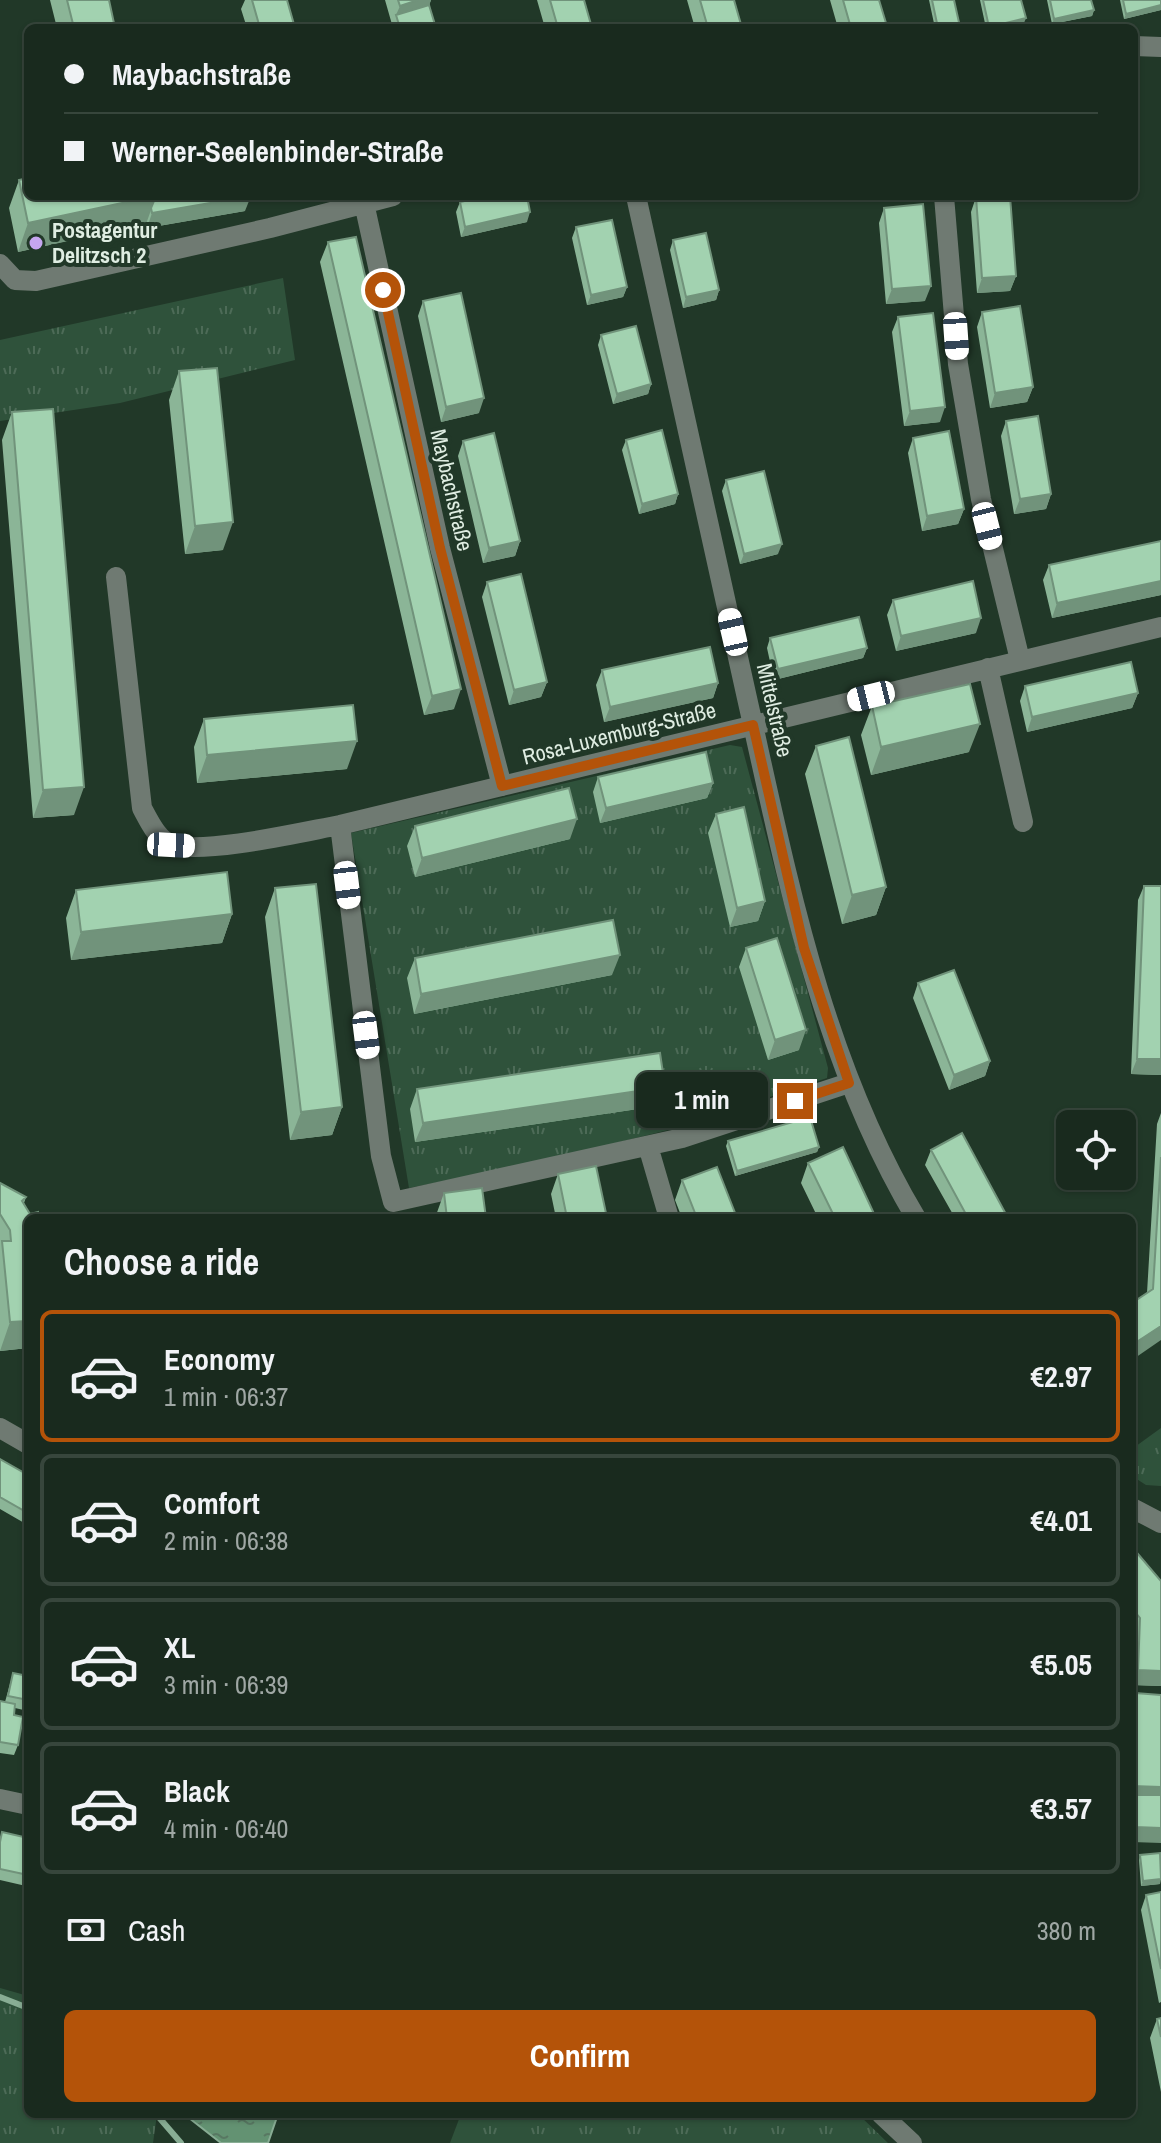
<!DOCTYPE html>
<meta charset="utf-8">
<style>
:root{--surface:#192a1e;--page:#26362b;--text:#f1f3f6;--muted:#9fa7a4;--line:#37463c;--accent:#b45309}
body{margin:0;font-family:"Archivo Narrow",sans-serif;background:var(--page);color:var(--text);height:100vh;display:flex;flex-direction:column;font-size:30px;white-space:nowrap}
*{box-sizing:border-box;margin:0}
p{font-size:26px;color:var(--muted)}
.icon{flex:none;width:44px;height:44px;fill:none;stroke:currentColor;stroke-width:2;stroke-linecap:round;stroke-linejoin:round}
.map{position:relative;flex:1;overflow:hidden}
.details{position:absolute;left:24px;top:1214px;width:1112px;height:904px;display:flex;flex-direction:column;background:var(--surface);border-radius:12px;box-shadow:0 2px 6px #0004,0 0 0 2px var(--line)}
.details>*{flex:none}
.top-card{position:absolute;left:24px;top:24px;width:1114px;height:176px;border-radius:12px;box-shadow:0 2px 6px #0004,0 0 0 2px var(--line);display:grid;align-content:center;height:176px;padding:0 40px;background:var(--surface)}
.tools{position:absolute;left:1056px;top:1110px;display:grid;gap:16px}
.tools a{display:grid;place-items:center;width:80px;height:80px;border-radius:12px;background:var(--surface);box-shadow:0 2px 6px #0004,0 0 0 2px var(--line);font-size:40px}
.end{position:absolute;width:36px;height:36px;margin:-18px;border:10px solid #b45309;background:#fff;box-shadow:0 0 0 4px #fff}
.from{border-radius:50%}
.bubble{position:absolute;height:56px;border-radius:12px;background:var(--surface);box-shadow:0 2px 6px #0004,0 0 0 2px var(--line);font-size:26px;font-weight:800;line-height:56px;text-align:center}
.car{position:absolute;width:24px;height:48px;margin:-24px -12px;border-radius:10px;box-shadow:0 0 6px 2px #0007;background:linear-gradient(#fff 24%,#345 0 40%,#fff 0 76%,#345 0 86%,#fff 0)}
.top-card b{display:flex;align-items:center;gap:28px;height:76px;font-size:30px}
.top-card b+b{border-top:2px solid var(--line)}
.top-card i{width:20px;height:20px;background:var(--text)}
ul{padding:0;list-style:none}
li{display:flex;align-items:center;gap:24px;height:132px;margin:0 16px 12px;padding:0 24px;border:4px solid var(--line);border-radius:12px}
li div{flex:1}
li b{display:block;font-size:30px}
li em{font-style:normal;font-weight:800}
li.current{border-color:var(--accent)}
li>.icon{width:72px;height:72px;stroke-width:1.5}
h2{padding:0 40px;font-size:36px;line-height:96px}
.pay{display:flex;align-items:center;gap:20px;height:88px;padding:0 40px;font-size:30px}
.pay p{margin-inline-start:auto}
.button{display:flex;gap:16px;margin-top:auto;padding:16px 40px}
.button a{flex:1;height:92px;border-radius:12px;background:var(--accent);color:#fff;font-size:32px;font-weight:800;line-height:92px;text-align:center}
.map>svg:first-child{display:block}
</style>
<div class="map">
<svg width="1161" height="2143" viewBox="0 0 1161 2143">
<defs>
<pattern id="grass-tufts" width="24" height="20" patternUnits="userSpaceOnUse" patternTransform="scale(2)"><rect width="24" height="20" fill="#2f523b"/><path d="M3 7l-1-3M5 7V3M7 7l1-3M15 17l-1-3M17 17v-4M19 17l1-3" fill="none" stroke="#4d6b57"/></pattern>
<pattern id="water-ripples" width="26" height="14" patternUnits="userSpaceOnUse" patternTransform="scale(2)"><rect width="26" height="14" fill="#639272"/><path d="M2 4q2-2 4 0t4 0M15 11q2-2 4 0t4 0" fill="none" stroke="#587862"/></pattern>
</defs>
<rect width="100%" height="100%" fill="#213828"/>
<!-- grass -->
<path fill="url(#grass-tufts)" d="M283,278L295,360L120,403L0,421V340Z
M730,745L742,747L828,1068L827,1078L676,1128L539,1162L409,1188L351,833Z
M1161,1428V1486L1146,1485L1132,1476V1449Z
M0,1988L28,1996V2114H157L153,2143H0Z
M461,2114H858L888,2143H450Z"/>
<!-- water -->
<path fill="url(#water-ripples)" stroke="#88ad94" stroke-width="2" d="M184,2114H278L268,2143H221Z"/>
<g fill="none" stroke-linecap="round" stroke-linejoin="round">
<!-- stream -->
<path stroke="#88ad94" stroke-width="6" d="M0,1997L28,2008
M156,2114L181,2143"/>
<!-- minor -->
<path stroke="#6f7a72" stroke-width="20" d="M1134,46L1161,47
M636,196C673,363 710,530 747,698C787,876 821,1059 916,1218
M944,196L958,364L981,499L1020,660
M364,203L440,548L502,786
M0,264L15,280L36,281L270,228L393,196
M116,577L142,808C149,821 158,841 173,845C207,854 302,832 340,825L1161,627
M988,668L1023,822
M340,825L381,1156L393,1202L682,1138L849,1083
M648,1146L669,1218
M0,1428L28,1444
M1132,1508L1161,1523
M0,1799L28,1805
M881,2114L912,2143"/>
</g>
<!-- wall -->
<path fill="#8bb597" d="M50,0H109L115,28H57Z
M245,0H287L295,28H247L241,9Z
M385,0H431L429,5L436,28H393Z
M537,0H584L592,28H545Z
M687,0H734L742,28H695Z
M830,0H879L885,28H838Z
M929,0H954L960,28H935Z
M980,0H1021L1024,23L1005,28H986Z
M1047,0H1091L1094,10L1092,16L1052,24Z
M1120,0H1161V10L1124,19Z
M19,180L245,211L147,228L146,223L18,252L9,208Z
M976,197L1016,276L1010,291L977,293L971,212Z
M460,202L527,222L461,237L456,212Z
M884,208L925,301L886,304L879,223Z
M576,227L627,287L623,297L587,305L572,238Z
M673,240L719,290L716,300L683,308L670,250Z
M328,242L454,709L424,715L320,262Z
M423,301L479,413L441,422L418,316Z
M982,312L1033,387L1027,402L990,408L977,327Z
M898,317L940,422L904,426L892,332Z
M601,335L651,384L648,394L613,404L598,345Z
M179,371L223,550L185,554L169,400Z
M12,412L74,815L33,818L2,440Z
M1006,421L1051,494L1046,509L1014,514L1001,436Z
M913,438L964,509L958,524L922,531L908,453Z
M626,440L678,494L675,504L639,514L622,450Z
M463,441L520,541L515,556L483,563L458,456Z
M726,480L778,554L740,564L722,491Z
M1161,541V595L1052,618L1043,580L1049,565Z
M487,582L547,682L541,697L509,705L482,597Z
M893,600L976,633L896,651L887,615Z
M770,638L867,648L863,658L774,680L767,648Z
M602,670L718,683L713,698L604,722L596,685Z
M1025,686L1138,693L1132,708L1027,732L1020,701Z
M872,706L969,752L871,775L861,735Z
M204,719L347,769L197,783L194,747Z
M816,746L886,887L876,915L842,924L805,774Z
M598,777L713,783L707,798L600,823L593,792Z
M716,814L765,901L758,921L730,927L708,833Z
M415,826L570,839L415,877L407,846Z
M1144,886L1161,1075L1131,1074L1138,900Z
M275,888L342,1107L332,1135L290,1140L265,917Z
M76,890L232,914L222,943L71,960L66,918Z
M746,948L799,1050L768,1060L739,967Z
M415,958L612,975L414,1014L407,978Z
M918,983L990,1061L985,1076L949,1090L913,998Z
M665,1087L658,1106L415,1142L410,1109L417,1089Z
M1161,1113V1340L1147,1293L1157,1124Z
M728,1141L819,1147L817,1152L735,1176L726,1146Z
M931,1150L1008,1218H955L925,1165Z
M808,1163L876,1218H818L801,1183Z
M558,1174L607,1218H556L551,1194Z
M682,1180L737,1218H682L675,1200Z
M0,1183L26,1197L24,1203L30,1214L28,1218V1348L0,1351Z
M444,1193L486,1218H435Z
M0,1459L28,1475V1520L26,1524L0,1509Z
M1132,1547L1161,1581V1686L1133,1685L1134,1633L1132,1630Z
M13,1673L28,1676V1711L15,1708L14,1715L18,1745L14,1755L0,1753V1701L5,1702Z
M1135,1693L1161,1695L1132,1842V1803L1135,1796H1132V1702Z
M2,1832L28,1838V1880L26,1886L0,1880V1839Z
M1140,1855L1161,1865L1160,1884L1141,1886L1139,1860Z
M1161,1892V2002L1159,2003L1141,1910L1146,1895Z
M1161,2018V2092L1150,2038L1157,2019Z"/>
<!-- shaded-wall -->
<path fill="#71937b" d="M418,0H431L426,15H396L400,6Z
M1161,5V10L1124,19L1126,14Z
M1094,10L1092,16L1052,24L1054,19Z
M1026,18L1024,23L1005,28H989Z
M886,23L885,28H870Z
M156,196L146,224L18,252L28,223Z
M251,196L245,211L147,228L152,213Z
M530,212L527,222L461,237L465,227Z
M1016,276L1010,291L977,293L982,278Z
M931,286L925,301L886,304L892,289Z
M627,287L623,297L587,305L591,295Z
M719,290L716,300L683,308L686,297Z
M651,384L648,394L613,404L617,394Z
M1033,387L1027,402L990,408L995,393Z
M484,398L479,413L441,422L446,407Z
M945,407L940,422L904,426L910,411Z
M678,494L675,504L639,514L642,504Z
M1051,494L1046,509L1014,514L1020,499Z
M964,509L958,524L922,531L927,516Z
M233,522L223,550L185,554L195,526Z
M520,541L515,556L483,563L489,548Z
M782,544L778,554L740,564L744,554Z
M1161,581V595L1052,618L1057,603Z
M981,618L976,633L896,651L901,636Z
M867,648L863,658L774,680L778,669Z
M547,682L541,697L509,705L514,690Z
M718,683L713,698L604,722L610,707Z
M461,689L454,709L424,715L432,696Z
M1138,693L1132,708L1027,732L1032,717Z
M980,724L969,752L871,775L881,747Z
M357,741L347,769L197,783L207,755Z
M713,783L707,798L600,823L606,808Z
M84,787L74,815L33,818L43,790Z
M577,819L570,839L415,877L422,858Z
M886,887L876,915L842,924L852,895Z
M765,901L758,921L730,927L737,908Z
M232,914L222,943L71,960L81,932Z
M620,955L612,975L414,1014L421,994Z
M806,1030L799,1050L768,1060L775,1040Z
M1137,1059H1161V1075L1131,1074Z
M990,1061L985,1076L949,1090L954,1075Z
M665,1087L658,1106L415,1142L423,1123Z
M342,1107L332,1135L290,1140L301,1112Z
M819,1147L817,1152L735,1176L737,1171Z
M28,1321V1348L0,1351L10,1322Z
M1161,1326V1340L1132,1360V1345Z
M1138,1670L1161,1671V1686L1133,1685Z
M1132,1786L1161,1787V1798L1132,1796Z
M1135,1827L1161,1828V1843L1132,1842V1835Z
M1161,1879L1160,1884L1141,1886L1143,1881Z"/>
<!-- building -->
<path fill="#a2d2b0" stroke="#71937b" stroke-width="2" d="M67,0H109L115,28H74Z
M252,0H287L295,28H260Z
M398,0H418L400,6Z
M550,0H584L592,28H558Z
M700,0H734L742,28H708Z
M843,0H879L886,23L870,28H851Z
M932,0H954L960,27L938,28Z
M983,0H1021L1026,18L989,27Z
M1050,0H1091L1094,10L1054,19Z
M1123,0H1161V5L1126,14Z
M429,5L436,28H400L396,15Z
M28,178V196H155L28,223L19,180Z
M156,196H251L152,213L151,208Z
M487,196H527L530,212L465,227L460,202Z
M991,196H1010L1016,276L982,278L976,197Z
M923,204L931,286L892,289L884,208Z
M612,220L627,287L591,295L576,227Z
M706,233L719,290L686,297L673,240Z
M356,237L461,689L432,696L328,242Z
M461,293L484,398L446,407L423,301Z
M1020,306L1033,387L995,393L982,312Z
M933,313L945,407L910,411L898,317Z
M636,326L651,384L617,394L601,335Z
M217,368L233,522L195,526L179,371Z
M53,409L84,787L43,790L12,412Z
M1038,416L1051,494L1020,499L1006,421Z
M662,430L678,494L642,504L626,440Z
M949,431L964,509L927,516L913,438Z
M494,433L520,541L489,548L463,441Z
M764,471L782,544L744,554L726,480Z
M1161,541V581L1057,603L1049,565Z
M521,574L547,682L514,690L487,582Z
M973,581L981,618L901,636L893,600Z
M859,617L867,648L778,669L770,638Z
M710,647L718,683L610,707L602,670Z
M1131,662L1138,693L1032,717L1025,686Z
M970,684L980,724L881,747L872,706Z
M353,705L357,741L207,755L204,719Z
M849,737L886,887L852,895L816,746Z
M706,752L713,783L606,808L598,777Z
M569,788L577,819L422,858L415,826Z
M744,807L765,901L737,908L716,814Z
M227,872L232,914L81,932L76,890Z
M316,884L342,1107L301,1112L275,888Z
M1144,886H1161V1059H1137Z
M613,920L620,955L421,994L415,958Z
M777,938L806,1030L775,1040L746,948Z
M954,970L990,1061L954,1075L918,983Z
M660,1053L665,1087L423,1123L417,1089Z
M810,1117L819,1147L737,1171L728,1141Z
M962,1133L1008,1218H968L931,1150Z
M843,1147L876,1218H835L808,1163Z
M1161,1157V1326L1132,1345V1303L1153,1289Z
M596,1166L607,1218H567L558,1174Z
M717,1167L737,1218H697L682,1180Z
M0,1183L26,1197L22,1201L30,1214L38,1212V1218H28V1321L10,1322L2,1241H11L10,1230L0,1214Z
M482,1188L486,1218H447L444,1193Z
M0,1459L28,1475V1513L0,1497Z
M1132,1547L1161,1581V1671L1138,1670L1140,1618L1132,1608Z
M13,1673L28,1676V1700L8,1696Z
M1135,1693L1161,1695V1787L1132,1786Z
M0,1701L15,1704L14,1715L23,1717L18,1745L0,1742Z
M1135,1795H1161V1828L1135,1827Z
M2,1832L28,1838V1875L0,1869V1842Z
M1160,1853L1161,1879L1143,1881L1140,1855Z
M1161,1892V1969L1146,1895Z
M1161,2018V2037L1157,2019Z"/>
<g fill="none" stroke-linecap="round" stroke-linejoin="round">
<!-- route -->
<path stroke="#b45309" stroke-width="10" d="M383,290L440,548L502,786L753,725L804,948L849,1083L795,1101"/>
</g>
<!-- markers -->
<circle fill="#c6a6f0" stroke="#213828" stroke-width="3" cx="36" cy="243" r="8"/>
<g text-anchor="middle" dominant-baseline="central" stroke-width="8" stroke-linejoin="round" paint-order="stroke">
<!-- poi labels -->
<g font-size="22" font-weight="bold" fill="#dfede2" stroke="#213828" text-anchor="start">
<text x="52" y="230">Postagentur<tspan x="52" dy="25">Delitzsch 2</tspan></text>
</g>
<!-- street labels -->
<g font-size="22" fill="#dfede2" stroke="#213828">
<text transform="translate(452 490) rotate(77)">Maybachstraße</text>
<text transform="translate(775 710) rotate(77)">Mittelstraße</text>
<text transform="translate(619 733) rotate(-14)">Rosa-Luxemburg-Straße</text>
</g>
</g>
</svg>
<div class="tools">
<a><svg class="icon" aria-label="locate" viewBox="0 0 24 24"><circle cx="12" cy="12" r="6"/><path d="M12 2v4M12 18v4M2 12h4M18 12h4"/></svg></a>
</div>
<i class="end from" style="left:383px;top:290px"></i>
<i class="end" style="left:795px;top:1101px"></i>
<div class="bubble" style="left:636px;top:1072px;width:132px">1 min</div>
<i class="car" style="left:956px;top:336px;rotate:176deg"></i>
<i class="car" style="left:987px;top:526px;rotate:166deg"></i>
<i class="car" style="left:733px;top:632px;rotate:347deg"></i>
<i class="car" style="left:871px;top:696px;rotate:256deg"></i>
<i class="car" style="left:171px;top:845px;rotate:93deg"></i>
<i class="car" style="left:347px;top:885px;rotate:173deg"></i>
<i class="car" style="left:366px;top:1035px;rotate:173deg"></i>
<div class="top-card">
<b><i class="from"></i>Maybachstraße</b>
<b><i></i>Werner-Seelenbinder-Straße</b>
</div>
<section class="details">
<h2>Choose a ride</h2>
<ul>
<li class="current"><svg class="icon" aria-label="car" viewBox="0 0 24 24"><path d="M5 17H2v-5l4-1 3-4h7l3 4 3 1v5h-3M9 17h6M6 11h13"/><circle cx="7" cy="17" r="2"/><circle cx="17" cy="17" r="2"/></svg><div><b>Economy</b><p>1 min · 06:37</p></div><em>€2.97</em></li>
<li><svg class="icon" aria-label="car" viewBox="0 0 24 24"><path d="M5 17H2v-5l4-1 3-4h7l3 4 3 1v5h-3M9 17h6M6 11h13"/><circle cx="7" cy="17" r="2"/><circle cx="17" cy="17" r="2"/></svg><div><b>Comfort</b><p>2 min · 06:38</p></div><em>€4.01</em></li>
<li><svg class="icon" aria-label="car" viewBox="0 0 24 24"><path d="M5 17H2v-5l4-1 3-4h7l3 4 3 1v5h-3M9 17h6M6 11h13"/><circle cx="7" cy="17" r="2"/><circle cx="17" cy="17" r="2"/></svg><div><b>XL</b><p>3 min · 06:39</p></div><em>€5.05</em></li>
<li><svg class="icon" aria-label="car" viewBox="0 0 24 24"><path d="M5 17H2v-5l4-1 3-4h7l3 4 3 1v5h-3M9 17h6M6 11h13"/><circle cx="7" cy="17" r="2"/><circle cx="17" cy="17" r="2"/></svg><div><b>Black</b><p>4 min · 06:40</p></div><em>€3.57</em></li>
</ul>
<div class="pay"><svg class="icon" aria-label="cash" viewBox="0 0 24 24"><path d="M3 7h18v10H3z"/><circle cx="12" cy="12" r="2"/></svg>Cash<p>380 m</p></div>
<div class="button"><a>Confirm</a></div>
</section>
</div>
